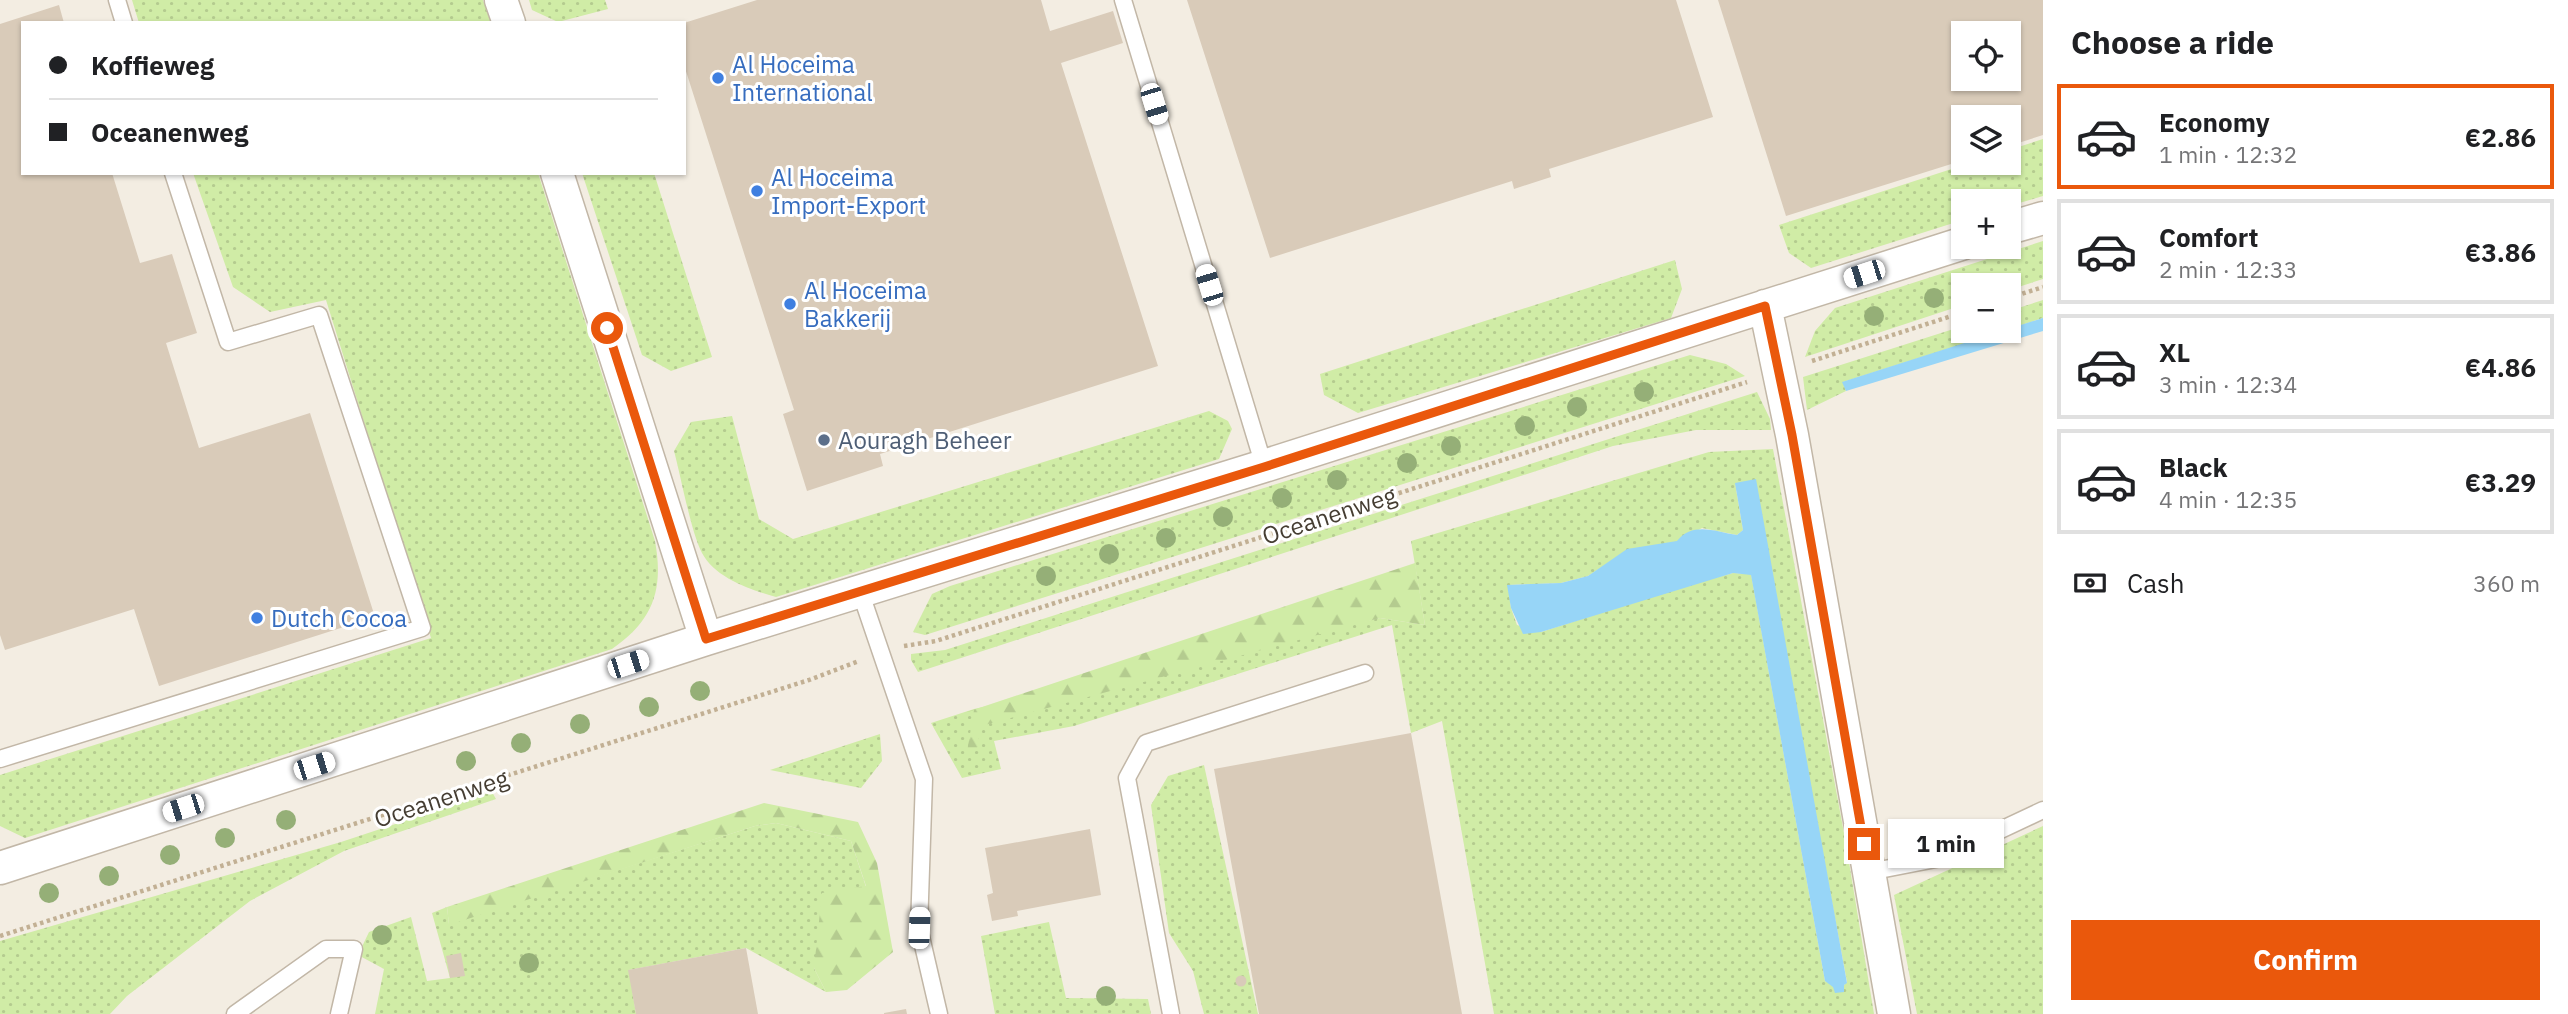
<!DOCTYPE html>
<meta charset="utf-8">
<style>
:root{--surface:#fff;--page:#f2f2f2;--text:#202124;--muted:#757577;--line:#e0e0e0;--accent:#ea580c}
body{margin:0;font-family:"IBM Plex Sans",sans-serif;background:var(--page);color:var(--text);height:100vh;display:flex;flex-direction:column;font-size:26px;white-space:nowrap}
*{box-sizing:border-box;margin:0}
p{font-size:23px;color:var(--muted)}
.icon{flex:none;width:38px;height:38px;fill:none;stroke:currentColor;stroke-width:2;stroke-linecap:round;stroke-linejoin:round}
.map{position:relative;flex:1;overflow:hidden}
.side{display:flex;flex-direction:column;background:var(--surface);width:525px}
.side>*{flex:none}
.guide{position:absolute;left:21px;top:21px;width:665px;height:154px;border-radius:0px;box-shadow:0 2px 5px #0004;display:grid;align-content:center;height:154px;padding:0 28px;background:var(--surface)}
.tools{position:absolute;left:1951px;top:21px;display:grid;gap:14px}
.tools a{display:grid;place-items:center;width:70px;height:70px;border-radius:0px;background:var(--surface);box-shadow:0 2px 5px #0004;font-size:35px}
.end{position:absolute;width:32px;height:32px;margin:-16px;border:9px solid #ea580c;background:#fff;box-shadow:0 0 0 4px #fff}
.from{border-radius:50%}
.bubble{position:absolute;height:49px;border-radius:0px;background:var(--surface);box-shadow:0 2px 5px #0004;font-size:23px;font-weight:700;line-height:49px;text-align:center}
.car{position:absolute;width:21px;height:42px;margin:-21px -10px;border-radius:9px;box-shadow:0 0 5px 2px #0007;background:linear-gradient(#fff 24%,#345 0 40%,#fff 0 76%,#345 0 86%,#fff 0)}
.guide b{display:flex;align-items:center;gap:24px;height:66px;font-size:26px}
.guide b+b{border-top:2px solid var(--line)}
.guide i{width:18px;height:18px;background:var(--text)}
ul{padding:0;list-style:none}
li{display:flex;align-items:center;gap:21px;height:105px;margin:0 14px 10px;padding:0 14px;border:4px solid var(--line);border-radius:0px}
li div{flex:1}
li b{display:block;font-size:26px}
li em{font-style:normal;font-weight:700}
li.selected{border-color:var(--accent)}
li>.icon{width:63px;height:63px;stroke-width:1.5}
h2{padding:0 28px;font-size:32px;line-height:84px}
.pay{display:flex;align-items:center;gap:18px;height:77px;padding:0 28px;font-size:26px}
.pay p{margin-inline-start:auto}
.action{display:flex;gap:14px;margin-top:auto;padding:14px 28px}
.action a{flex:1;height:80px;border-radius:0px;background:var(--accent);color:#fff;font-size:28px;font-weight:700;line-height:80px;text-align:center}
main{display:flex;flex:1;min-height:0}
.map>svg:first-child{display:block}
</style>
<main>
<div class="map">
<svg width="2043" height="1014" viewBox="0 0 2043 1014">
<defs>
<pattern id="grass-dots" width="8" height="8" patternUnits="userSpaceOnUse" patternTransform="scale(1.75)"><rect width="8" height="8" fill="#d0eca6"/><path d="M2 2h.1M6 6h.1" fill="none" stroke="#b4cb8f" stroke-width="1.8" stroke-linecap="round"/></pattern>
<pattern id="forest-firs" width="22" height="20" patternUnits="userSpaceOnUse" patternTransform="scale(1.75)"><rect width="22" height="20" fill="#d0eca6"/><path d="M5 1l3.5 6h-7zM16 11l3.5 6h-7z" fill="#b4cb8f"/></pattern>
</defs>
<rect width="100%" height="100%" fill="#f3ede2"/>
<!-- grass -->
<path fill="url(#grass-dots)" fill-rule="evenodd" d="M132,0H483L491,23H139Z
M529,0H605L608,9L558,22L532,10Z
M2043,139V196L2009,206V201H1964L1963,220L1811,268L1789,253L1779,225L1970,163H2009V150Z
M193,173H538L655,541C664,590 653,621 612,649L25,838L0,826V775L431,638L326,300L270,312L233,287Z
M582,173H654L712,357L671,371L642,355Z
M2043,241V279L2009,290V285H1964L1963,305L1805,357L1815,331L1835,308Z
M1675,260L1682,289L1671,318L1358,413L1324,395L1320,374Z
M2043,300V318L2009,329V311Z
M1963,326L1964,331H2004L1843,382L1846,391L1807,410L1803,377Z
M1690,355L1726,364L1745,376L925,635L913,632L932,594L950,586Z
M1757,392L1770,419L1771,430H1696L1613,446L918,672L911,660V654L945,650Z
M1209,411L1228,421L1232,429L1219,459L776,597C751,590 715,578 702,553C691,532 681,477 674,451L691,422L732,416L759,519L793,539Z
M1773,449L1846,844L1874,1014H1494L1442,721L1411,733L1392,625L1074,726L994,741L1001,769L962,778L931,723L974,709L1380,618L1425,625L1411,541L1709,452ZM1735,483L1820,838L1847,982L1844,985V991L1825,981L1751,574L1733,573L1685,586L1541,632L1517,625L1511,608L1508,585L1561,583L1588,576L1605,565L1678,541L1702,528L1737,535L1743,530Z
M880,734L882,761L861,788L770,770Z
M1204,765L1258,1014H1204L1193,971L1169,933L1151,805L1168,776Z
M492,792L496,799L344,851L250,901L127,996L110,1014H0V941L341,842Z
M776,823L851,841L866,887L814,968L826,992L746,948L629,970L636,1014H375L384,969L358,955L369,932L411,917L427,981L450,978L432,913L447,907L449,924L755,826Z
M2043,826V1014H1917L1894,895Z
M1049,922L1066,998L1148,999L1151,1014H995L981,936Z"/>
<!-- forest -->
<path fill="url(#forest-firs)" d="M1415,563L1425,625L1380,618L977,727L979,747L967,752L974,710L958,715Z
M764,803L858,822L877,863L893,952L847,990L826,992L814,968L822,893L866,886L851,841L776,823L755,826L449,925L447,907Z"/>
<!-- water -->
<path fill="#97d5f7" d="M2043,318V331L1846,391L1842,382Z
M1756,479L1847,983L1844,985V992L1835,993L1833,987L1825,981L1751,575L1733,573L1541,632L1523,634L1511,608L1507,585L1561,583L1588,576L1627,549L1677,541C1693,521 1716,532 1737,535L1743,530L1735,483Z"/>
<!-- building -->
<path fill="#d9cbb9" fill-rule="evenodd" d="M757,0H1041L1050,31L1113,11L1123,43L1061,63L1158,366L880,454L883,466L807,491L783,414L794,410L684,65V23Z
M1187,0H1676L1713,117L1549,169L1551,177L1514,189L1512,181L1270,258Z
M1718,0H2043V135L2009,146V117H1964V160L1786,216ZM1964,33H2009V79H1964Z
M59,5L64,23H23V173H112L140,263L172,254L197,333L166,343L199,448L310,413L375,617L159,686L134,609L5,650L0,635V24Z
M1411,733L1462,1014H1259L1214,769Z
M1090,829L1101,895L1017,911L1018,916L992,921L987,895L993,893L985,848Z
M746,948L758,1014H636L628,970Z
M461,953L465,976L450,978L446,956Z
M1235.5 981a5.5 5.5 0 1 1 11 0a5.5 5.5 0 1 1-11 0Z
M906,1009L907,1014H884V1013Z"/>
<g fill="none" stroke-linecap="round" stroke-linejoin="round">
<defs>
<path id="service" d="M117,0L124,23
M1123,0L1264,466
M860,591L924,779L919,928L939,1014
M0,759L422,628L319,315L228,342L173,173
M1869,872L1941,858L2043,810
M235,1014L326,949H354L339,1014
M1171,1014L1127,778L1146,743L1365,673"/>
<path id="minor" d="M501,0L509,23
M557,173L706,639
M2009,228L2043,218
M1765,306L1792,435L1894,1014
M0,868L706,639L1264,466L1964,243"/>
</defs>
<!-- service casing -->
<use href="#service" stroke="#c2b7a7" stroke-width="19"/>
<!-- minor casing -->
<use href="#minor" stroke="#c2b7a7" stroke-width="35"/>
<!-- path -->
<path stroke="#c2b094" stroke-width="4.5" stroke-dasharray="3.5 3.5" stroke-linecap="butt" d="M2009,298L2043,287
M1812,361L1964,312
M904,646L936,641L1747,382
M0,936L809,680L859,661"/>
<!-- service -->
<use href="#service" stroke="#fff" stroke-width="16"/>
<!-- minor -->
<use href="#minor" stroke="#fff" stroke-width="32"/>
</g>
<!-- trees -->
<g fill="#95af77">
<circle cx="1934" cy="298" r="10"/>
<circle cx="1874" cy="316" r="10"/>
<circle cx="1644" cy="392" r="10"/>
<circle cx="1577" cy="407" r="10"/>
<circle cx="1525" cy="426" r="10"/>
<circle cx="1451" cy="446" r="10"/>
<circle cx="1407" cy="463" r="10"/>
<circle cx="1337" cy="480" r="10"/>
<circle cx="1282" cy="498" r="10"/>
<circle cx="1223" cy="517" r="10"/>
<circle cx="1166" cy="538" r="10"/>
<circle cx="1109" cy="554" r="10"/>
<circle cx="1046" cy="576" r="10"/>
<circle cx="700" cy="691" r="10"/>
<circle cx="649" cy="707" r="10"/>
<circle cx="580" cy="724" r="10"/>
<circle cx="521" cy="743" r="10"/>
<circle cx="466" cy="761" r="10"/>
<circle cx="286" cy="820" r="10"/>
<circle cx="225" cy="838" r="10"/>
<circle cx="170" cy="855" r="10"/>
<circle cx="109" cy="876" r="10"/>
<circle cx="49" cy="893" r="10"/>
<circle cx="382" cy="935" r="10"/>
<circle cx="529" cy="963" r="10"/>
<circle cx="1106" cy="996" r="10"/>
</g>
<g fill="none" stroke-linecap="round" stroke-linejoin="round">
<!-- route -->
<path stroke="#ea580c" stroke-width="9" d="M607,328L706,639L1264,467L1765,306L1792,435L1864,844"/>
</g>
<!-- markers -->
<g fill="#3f7fe0" stroke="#fff" stroke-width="2.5">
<circle cx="718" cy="78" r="7"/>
<circle cx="757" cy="191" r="7"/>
<circle cx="790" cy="304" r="7"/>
<circle cx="257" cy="618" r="7"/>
</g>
<circle fill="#5c6f8a" stroke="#fff" stroke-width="2.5" cx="824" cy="440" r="7"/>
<g text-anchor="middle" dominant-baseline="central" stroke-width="6" stroke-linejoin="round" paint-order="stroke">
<!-- shop labels -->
<g font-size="24" fill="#366cbe" stroke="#fff" text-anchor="start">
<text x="732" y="64">Al Hoceima<tspan x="732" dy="28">International</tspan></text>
<text x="771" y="177">Al Hoceima<tspan x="771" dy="28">Import-Export</tspan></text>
<text x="804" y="290">Al Hoceima<tspan x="804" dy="28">Bakkerij</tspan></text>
<text x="271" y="618">Dutch Cocoa</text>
</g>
<!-- service labels -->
<g font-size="24" fill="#4e5e75" stroke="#fff" text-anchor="start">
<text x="838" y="440">Aouragh Beheer</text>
</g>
<!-- street labels -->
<g font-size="24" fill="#453d32" stroke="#fff">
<text transform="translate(1329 515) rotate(-18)">Oceanenweg</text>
<text transform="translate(441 798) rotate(-18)">Oceanenweg</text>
</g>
</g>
</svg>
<div class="tools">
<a><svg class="icon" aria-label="locate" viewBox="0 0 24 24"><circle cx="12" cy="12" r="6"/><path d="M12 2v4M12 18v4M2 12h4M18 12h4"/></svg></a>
<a><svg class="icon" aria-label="layers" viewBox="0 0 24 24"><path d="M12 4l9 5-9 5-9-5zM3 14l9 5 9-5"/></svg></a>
<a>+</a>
<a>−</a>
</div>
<i class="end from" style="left:607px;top:328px"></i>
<i class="end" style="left:1864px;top:844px"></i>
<div class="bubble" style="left:1888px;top:819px;width:116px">1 min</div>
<i class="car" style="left:1154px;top:104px;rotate:163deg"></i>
<i class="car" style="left:1864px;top:274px;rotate:252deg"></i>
<i class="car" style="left:1209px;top:285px;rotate:343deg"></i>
<i class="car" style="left:628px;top:664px;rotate:72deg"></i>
<i class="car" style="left:314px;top:766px;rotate:72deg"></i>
<i class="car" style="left:183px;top:808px;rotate:252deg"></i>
<i class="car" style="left:919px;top:928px;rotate:2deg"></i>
<div class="guide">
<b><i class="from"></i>Koffieweg</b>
<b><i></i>Oceanenweg</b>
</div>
</div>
<section class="side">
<h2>Choose a ride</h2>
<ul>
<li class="selected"><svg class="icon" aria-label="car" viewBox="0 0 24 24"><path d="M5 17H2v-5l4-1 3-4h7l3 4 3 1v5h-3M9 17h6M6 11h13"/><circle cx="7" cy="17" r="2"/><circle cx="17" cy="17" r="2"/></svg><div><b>Economy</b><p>1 min · 12:32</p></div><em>€2.86</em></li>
<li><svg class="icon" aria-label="car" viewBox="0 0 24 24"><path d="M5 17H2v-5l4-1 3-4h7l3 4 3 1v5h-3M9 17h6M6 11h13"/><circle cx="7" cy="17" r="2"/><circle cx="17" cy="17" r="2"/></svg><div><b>Comfort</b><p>2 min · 12:33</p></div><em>€3.86</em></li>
<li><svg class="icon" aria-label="car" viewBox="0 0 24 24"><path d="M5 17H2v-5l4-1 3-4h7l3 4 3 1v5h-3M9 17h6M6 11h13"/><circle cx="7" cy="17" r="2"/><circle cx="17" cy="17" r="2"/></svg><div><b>XL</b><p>3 min · 12:34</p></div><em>€4.86</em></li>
<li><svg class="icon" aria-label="car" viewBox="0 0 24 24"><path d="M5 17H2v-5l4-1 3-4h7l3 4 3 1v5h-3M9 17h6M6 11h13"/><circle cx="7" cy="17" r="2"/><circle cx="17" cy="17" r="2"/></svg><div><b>Black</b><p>4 min · 12:35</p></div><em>€3.29</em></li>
</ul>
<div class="pay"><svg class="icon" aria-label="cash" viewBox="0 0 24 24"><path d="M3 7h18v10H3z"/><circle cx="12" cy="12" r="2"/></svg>Cash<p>360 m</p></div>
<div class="action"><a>Confirm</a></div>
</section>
</main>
